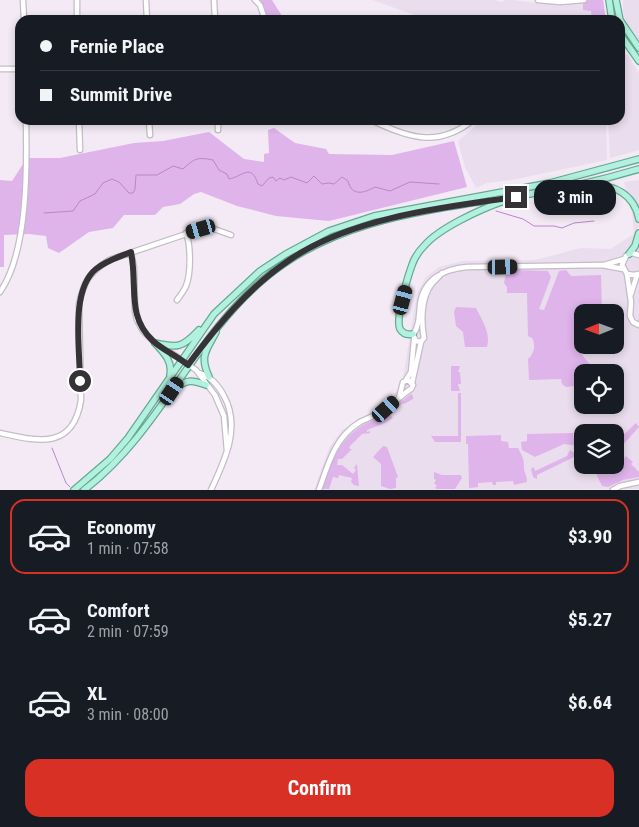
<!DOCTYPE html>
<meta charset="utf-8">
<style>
:root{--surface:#171b24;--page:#20242c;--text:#f1f3f6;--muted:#9ea1a6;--line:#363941;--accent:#d93025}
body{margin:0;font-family:"Roboto Condensed",sans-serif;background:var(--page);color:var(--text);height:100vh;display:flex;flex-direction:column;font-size:19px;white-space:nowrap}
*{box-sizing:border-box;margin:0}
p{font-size:16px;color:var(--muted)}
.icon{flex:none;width:28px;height:28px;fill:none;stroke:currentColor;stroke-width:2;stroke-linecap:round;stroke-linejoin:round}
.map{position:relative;height:490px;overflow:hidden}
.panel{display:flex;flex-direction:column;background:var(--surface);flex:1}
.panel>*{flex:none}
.banner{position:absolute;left:15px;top:15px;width:610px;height:110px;border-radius:15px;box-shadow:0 2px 8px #0003;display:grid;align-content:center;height:110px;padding:0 25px;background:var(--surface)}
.needle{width:32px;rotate:269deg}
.buttons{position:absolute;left:574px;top:304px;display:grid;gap:10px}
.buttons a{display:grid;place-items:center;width:50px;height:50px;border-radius:10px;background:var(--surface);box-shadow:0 2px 8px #0003;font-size:25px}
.end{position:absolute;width:22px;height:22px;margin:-11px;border:6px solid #363337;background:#fff;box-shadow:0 0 0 2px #fff}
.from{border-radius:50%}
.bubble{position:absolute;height:35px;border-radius:15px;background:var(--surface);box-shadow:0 2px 8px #0003;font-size:16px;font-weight:700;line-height:35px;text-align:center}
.car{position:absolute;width:15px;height:30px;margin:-15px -8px;border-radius:6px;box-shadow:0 0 4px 1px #0007;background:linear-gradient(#222 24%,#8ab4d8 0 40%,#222 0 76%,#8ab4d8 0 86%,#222 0)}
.banner b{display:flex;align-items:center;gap:18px;height:48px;font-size:19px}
.banner b+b{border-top:1px solid var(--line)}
.banner i{width:12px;height:12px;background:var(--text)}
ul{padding:9px 0 0;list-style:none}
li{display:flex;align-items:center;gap:15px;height:75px;margin:0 10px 8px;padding:0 15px;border:2px solid transparent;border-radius:15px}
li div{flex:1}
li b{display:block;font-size:19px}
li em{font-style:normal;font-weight:700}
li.active{border-color:var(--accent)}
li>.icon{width:45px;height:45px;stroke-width:1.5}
.primary-button{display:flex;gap:10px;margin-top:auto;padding:10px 25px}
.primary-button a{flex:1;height:58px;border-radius:15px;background:var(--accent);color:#fff;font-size:20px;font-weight:700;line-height:58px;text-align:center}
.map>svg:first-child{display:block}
</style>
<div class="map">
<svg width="639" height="490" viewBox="0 0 639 490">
<rect width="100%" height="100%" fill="#f3eaf5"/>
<!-- built -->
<path fill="#eaddee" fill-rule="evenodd" d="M373,0H493L502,2L505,0H513L536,3L585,2L588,0H604V20H428Z
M623,0H639V41L625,19L623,10Z
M620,55H628L639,73V150L610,158L608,120H620Z
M483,120H606L607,160L512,180L487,183L476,188L465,167L458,141Z
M639,180V489L314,490L329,448L342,430L378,408L394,395L403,378L417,293L426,277L439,267L462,261L535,260L581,248L610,249L634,234L632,213L624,182ZM582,312H615V345H582ZM582,372H615V405H582ZM582,432H615V465H582Z"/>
<!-- green -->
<path fill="#deb4ea" d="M260,0H272L282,16L281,20H268Z
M585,0H603L606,20H592L591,11L583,10V3Z
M274,128L295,143L326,149L329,154L392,155L454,141L467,187L329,221L276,216L237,206L201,192L194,194L180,204L163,207L155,215H124L113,228L89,232L59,253L48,248L46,236L29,234L4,235V267H0V180L12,181L27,158H60L134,143L163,141L209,132L244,159L264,162V154L269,153L268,130Z
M510,270L548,271L551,277L539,309L544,310L559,271L566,270L571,276L601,275L602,312H582V331L577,333C575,349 583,357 594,368L589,372H582V379L575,386L566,387L562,384L561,379L529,380L528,359C534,354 536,345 532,338L528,336L527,293H507V287L504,283L506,273Z
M456,307L476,308C482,320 491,333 487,347H465L463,332L456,326L454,312Z
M451,366H460L458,372H460L461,384H458L460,391H451Z
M458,393H461V442H435L431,436H458Z
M411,394L413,396V399L404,404L402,403L390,415L393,418L387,422L367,430V432L370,431V433L362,434L349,447L350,449H352L342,459H338L337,465H342L353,474L356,470L354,468L357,464L359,486L354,485L351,482L352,478L339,475L338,478L333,477L329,489H322C331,466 337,442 360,427C367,422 376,420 384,415C394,409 402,400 411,394Z
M636,423L639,427L621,447L623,450L620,453L624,458L626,456L633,462L631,464L639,472V477L623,480L608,487L602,486L592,465H615V443Z
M573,433L574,440L578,446L564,444L535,457L522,450L521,442L527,441V434Z
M501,435V441L508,442L509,448H518C523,457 524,459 524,469C525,474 527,477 527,482L514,485L513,481L496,482V485H493L492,482L478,483V487L469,488L468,444H466V436Z
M383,446L387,447L398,477L396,478V488L390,489L381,486V464L373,457Z
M570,450L576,454L577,460L574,457L537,475V479L533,477L531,469L534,467L535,471L567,456Z
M434,472L442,475H461L462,478L455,489H437L435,488L437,485L434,484L436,480L434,479Z"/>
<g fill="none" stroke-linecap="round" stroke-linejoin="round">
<!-- stream -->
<path stroke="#bb86ca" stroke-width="1" d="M496,211L523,219L534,226H554L562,228L574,223L594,221
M44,213L73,211L80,201L95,194L103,183L112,179L119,182L129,193H133L135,189L136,175H157L173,166L183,169C195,158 197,157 213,160L219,170L227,174L229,179C242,177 251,162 258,184L262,186L269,178L273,177L276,181L280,178L284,180L291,177L307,183L314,176L322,184L329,183L334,184L342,177L348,181C352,197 364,193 375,187L390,191L410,182L439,184
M52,448L66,483L70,487"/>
<defs>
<path id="minor" d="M23,0L24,20
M77,0V20
M146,0L147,20
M214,0L215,20
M255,0L260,5L265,20
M538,0L560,2L584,0
M0,69H20
M79,120L80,150
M149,120L150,135
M218,120V130
M371,120C408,137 437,149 473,120
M131,253L134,268L135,311L137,320L143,331L155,343L176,356L196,370L215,395L224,416L227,451
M639,255L632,253L626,256L622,265L627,274L634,275L639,274
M604,265L624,259
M442,273C439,277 434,281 431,285C421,299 421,322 424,338L421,342L416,341L413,335C419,326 419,317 420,305C423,280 443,269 467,267L602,265L623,269
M627,274L631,302L630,316L633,322L639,325
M0,292C28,252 27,168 26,120
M631,294L637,275
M177,300C180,296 184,291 186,286C191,274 191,245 186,233
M199,373C211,377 218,384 224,396C241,427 225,460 211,490
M406,380L411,372L414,340
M412,383L421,342
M0,433C37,441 73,451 81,400L79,304C84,281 89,273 109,260L201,229H214L231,235
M319,490C328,464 335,437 360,422C368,418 377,415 384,410C394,404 401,395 411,389L413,385L408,380L403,382L399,398
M613,490L620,486L639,482"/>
<path id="major" d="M609,0L612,20
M616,0L620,20
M620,20L639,48
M620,34L639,61
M590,185C614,184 634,194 639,219
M629,254L635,246L639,233
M413,334C408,335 403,334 400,329C395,319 408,276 412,265C414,259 419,251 424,246C439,228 481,209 504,201
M155,343C178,348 182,348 199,330
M155,343C163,352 173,361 170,375
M209,377C199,355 207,350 216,332
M176,388C187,379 193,380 206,385
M74,490L110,459L128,438L214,314L260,271L286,254L329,231L374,216L550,183L639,159
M84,490C160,432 192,339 265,278C336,218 430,210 517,196C559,190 599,181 639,169"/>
</defs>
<!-- minor casing -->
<use href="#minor" stroke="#c4bcc7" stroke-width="7"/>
<!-- major casing -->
<use href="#major" stroke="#65a994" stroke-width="8"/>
<!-- minor -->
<use href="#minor" stroke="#fff" stroke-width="4.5"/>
<!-- major -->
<use href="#major" stroke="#b2f1dd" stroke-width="5.5"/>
</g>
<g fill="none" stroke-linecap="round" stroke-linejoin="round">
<!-- route -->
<path stroke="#363337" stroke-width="6" d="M80,381C80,350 70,290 96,269C107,260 119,257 131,252C138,286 126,316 153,341C163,350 177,356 188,365C217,326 248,288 288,261C349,218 442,207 516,197"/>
</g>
</svg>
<div class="buttons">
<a><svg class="needle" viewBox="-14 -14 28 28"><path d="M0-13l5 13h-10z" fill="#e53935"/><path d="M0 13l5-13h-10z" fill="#9ea1a6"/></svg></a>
<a><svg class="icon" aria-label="locate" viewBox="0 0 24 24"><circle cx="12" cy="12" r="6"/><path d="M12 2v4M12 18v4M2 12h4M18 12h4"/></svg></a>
<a><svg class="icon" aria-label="layers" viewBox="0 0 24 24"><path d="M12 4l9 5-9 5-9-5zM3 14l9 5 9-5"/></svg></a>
</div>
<i class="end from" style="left:80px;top:381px"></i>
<i class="end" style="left:516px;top:197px"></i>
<div class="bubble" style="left:534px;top:180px;width:82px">3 min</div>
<i class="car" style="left:201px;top:229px;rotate:254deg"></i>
<i class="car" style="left:503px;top:267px;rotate:89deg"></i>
<i class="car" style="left:403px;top:300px;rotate:15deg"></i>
<i class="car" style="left:172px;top:391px;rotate:34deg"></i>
<i class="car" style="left:386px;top:409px;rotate:48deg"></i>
<div class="banner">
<b><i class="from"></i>Fernie Place</b>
<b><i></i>Summit Drive</b>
</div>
</div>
<section class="panel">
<ul>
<li class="active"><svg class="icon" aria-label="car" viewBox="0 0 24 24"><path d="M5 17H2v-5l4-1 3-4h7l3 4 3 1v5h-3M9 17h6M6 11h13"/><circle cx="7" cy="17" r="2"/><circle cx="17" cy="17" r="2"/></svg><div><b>Economy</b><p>1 min · 07:58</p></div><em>$3.90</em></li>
<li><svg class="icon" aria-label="car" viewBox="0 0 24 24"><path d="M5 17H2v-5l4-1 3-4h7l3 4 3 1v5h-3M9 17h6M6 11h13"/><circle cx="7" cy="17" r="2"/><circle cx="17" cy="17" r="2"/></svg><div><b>Comfort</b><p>2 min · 07:59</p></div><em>$5.27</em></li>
<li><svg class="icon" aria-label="car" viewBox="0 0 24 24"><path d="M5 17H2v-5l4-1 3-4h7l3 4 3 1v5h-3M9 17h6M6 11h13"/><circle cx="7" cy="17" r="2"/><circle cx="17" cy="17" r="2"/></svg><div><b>XL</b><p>3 min · 08:00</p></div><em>$6.64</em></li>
</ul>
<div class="primary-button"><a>Confirm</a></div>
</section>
